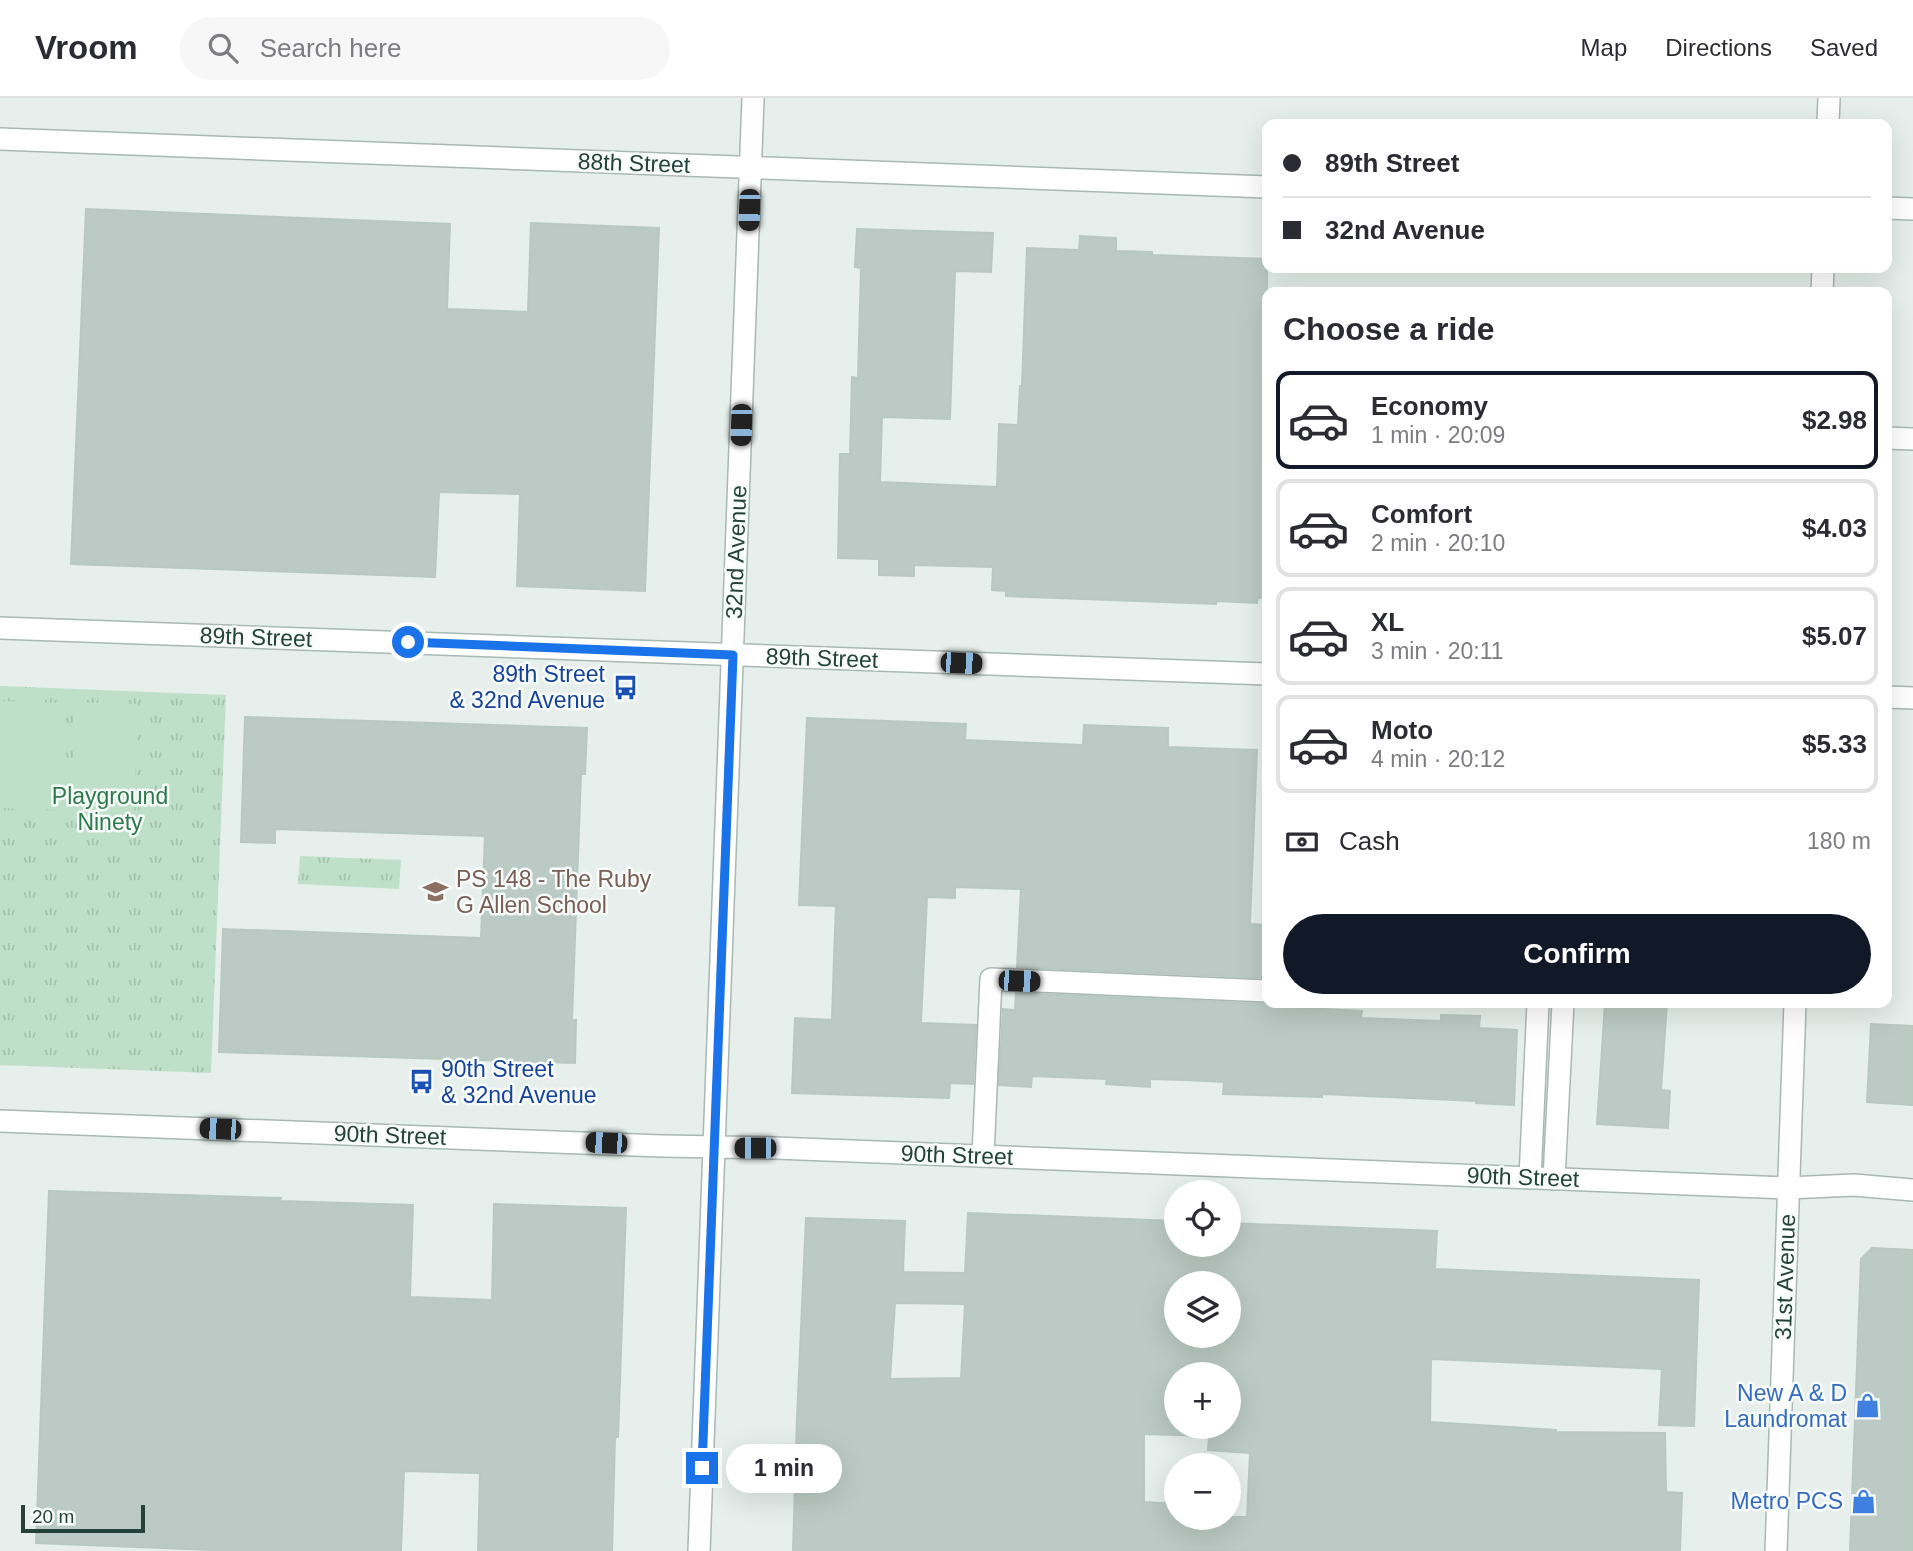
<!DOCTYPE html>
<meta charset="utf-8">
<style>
:root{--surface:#fff;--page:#f7f7f7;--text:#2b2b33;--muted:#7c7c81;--line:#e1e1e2;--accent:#111827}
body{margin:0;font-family:Helvetica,sans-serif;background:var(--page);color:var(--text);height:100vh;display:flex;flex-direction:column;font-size:26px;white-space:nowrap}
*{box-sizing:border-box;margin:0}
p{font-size:23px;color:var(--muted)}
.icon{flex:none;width:38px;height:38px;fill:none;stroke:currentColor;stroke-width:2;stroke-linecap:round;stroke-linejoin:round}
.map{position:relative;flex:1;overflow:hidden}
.side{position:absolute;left:1262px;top:189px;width:630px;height:721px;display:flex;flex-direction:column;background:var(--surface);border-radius:14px;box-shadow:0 7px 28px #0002}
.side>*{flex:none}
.banner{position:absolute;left:1262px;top:21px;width:630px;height:154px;border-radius:14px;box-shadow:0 7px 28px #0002;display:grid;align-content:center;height:154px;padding:0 21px;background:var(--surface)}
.controls{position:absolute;left:1164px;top:1082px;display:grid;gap:14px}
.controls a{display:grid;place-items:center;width:77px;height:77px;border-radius:50%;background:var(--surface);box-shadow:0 7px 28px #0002;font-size:35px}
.scale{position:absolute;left:21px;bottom:18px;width:124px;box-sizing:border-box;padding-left:7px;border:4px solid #24423a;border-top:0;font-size:19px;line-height:24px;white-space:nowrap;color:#24423a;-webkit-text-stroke:5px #f7fbf9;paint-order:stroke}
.end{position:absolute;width:32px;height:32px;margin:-16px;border:9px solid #1a73e8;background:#fff;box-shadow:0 0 0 4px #fff}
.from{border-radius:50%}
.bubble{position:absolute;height:49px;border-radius:24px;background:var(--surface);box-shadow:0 7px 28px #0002;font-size:23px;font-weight:600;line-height:49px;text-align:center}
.car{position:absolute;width:21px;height:42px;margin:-21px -10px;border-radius:9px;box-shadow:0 0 5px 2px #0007;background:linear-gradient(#222 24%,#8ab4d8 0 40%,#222 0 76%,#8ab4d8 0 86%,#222 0)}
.banner b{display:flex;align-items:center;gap:24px;height:66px;font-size:26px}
.banner b+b{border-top:2px solid var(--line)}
.banner i{width:18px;height:18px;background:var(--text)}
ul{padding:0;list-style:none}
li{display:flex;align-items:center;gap:21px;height:98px;margin:0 14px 10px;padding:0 7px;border:4px solid var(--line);border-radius:14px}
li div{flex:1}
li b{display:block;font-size:26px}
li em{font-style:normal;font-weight:600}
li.current{border-color:var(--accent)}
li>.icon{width:63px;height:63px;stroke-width:1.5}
h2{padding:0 21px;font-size:32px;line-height:84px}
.pay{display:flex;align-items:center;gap:18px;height:77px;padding:0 21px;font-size:26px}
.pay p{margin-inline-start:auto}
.button{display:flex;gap:14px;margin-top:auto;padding:14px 21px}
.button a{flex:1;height:80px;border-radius:42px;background:var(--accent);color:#fff;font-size:28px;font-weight:600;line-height:80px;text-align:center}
header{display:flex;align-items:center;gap:42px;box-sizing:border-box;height:98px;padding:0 35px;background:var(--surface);border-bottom:2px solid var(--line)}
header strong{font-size:33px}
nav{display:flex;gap:38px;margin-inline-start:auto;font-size:24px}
.search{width:490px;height:63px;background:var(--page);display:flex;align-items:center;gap:18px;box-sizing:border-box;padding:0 24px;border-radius:38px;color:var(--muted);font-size:26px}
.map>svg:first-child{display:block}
</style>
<header>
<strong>Vroom</strong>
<div class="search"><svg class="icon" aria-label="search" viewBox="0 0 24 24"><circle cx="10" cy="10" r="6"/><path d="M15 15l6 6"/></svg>Search here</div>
<nav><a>Map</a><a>Directions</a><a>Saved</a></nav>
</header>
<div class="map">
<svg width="1913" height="1453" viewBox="0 0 1913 1453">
<defs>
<pattern id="grass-tufts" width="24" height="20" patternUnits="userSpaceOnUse" patternTransform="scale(1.75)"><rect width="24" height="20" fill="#bfe0c8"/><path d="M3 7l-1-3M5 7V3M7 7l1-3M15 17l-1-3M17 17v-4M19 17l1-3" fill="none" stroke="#a4c1ad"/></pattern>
</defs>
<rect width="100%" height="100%" fill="#e6efeb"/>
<!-- grass -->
<path fill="url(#grass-tufts)" d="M0,588L226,597L211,975L0,967Z
M300,758L401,762L399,791L298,786Z"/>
<!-- garden -->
<path fill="#bfe0c8" d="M0,603L66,605L62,712L0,710Z
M75,604L138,606L134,717L71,715Z"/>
<!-- building -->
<path fill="#bbcac4" stroke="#b8c9c2" stroke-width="2" fill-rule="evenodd" d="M86,111L450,126L447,211L528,214L531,125L659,130L645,493L517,488L520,396L439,394L435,479L71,466Z
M857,131L993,135L991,174L955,173L950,321L882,319L880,384L997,389L999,326L1018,327L1020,288H1022L1027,150L1079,152L1080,138L1116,140V153L1152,154V157L1267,161V333H1265L1262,400H1267V500H1258L1257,505L1216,503V506L1006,498V493L992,492L993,469L914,467V478L879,477V461L838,460L840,356H850L852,279L858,280L861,170L855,169Z
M245,619L587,630L585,676H581L572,922H576L575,965L219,954L223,831L481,840L485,738L275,731V745L241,744Z
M807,620L966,626L965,642L1083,647L1084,627L1168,630V649L1257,652L1250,826L1267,827V880L1017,869L1021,791L955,789V800L927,799L921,925L976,927L973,986L950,985L949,1000L792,995L795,920L832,922L834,859L836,808L799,807Z
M1016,895L1267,906V908L1362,913L1361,920L1441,923V917L1480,918L1479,930L1517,932L1514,1007L1476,1005V1003L1322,996V999L1223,996L1224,984L1187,982L1150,981V989L1106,986L1107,981L1032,978L1031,989L999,987L1003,911L1015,912Z
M1605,905H1667L1661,992L1670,993L1668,1030L1597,1026Z
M1871,926L1913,928V1007L1867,1004Z
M49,1093L281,1100L280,1103L413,1107L410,1199L492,1202L494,1106L626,1110L618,1339H615L612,1453H478L480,1375L404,1373L401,1453H236L36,1445Z
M968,1115L1176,1123V1146H1228V1125L1437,1133L1435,1171L1699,1182L1694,1328L1659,1327L1662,1271L1431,1261L1430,1324L1556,1332V1334L1665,1335L1666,1394L1682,1395L1680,1453H793L797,1319L806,1120L905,1123L903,1174L965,1175ZM1176,1185H1228V1237H1176ZM895,1205L965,1206L961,1280L890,1281ZM1176,1276H1228V1328H1176ZM1144,1336L1209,1338L1208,1352L1250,1355L1247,1419H1176V1406L1144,1404Z
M1872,1150L1913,1152V1453H1850L1861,1161Z"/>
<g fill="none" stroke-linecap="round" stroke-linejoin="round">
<defs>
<path id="service" d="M1886,340L1913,341
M983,1058L991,881L1267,893
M1530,1080L1538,905
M1554,1081L1563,905"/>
<path id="minor" d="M1828,26L1829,0
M0,41L1267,89
M1886,110L1913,111
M1822,194L1823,170
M0,530L1267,576
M1886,599L1913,600
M0,1023L662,1048L775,1050L1788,1090L1854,1087L1913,1092
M699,1453L753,0
M1776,1453L1795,905"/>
</defs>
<!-- service casing -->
<use href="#service" stroke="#a8b8b2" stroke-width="24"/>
<!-- minor casing -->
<use href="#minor" stroke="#a8b8b2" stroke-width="24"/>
<!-- service -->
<use href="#service" stroke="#fff" stroke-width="21"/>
<!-- minor -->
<use href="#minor" stroke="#fff" stroke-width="21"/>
</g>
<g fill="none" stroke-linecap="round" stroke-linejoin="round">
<!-- route -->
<path stroke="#1a73e8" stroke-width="9" d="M408,544L733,557L702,1370"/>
</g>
<!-- icons -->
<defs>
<symbol id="bus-bare" viewBox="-9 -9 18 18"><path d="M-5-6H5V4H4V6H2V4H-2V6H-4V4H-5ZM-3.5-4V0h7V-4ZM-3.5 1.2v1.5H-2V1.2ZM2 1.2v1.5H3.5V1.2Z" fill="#1a4fb4" stroke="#f7fbf9" stroke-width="2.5" paint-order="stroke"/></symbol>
<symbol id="school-bare" viewBox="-9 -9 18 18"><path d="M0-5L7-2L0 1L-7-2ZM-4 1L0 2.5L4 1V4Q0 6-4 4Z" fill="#8d6e63" stroke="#f7fbf9" stroke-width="2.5" paint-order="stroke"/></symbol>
<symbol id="shop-bare" viewBox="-9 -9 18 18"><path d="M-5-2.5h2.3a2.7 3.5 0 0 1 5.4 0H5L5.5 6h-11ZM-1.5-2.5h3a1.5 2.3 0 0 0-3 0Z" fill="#3f7fe0" stroke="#f7fbf9" stroke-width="2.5" paint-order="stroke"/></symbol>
</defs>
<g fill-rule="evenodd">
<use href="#bus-bare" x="608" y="572" width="35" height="35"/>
<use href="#school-bare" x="418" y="776" width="35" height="35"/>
<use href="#bus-bare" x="404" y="966" width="35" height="35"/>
<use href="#shop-bare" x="1850" y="1290" width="35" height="35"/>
<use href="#shop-bare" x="1846" y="1386" width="35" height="35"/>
</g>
<g text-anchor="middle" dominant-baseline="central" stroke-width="5" stroke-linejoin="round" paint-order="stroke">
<!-- street labels -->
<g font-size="23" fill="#24423a" stroke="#f7fbf9">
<text transform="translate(634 65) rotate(2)">88th Street</text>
<text transform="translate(736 454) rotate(-88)">32nd Avenue</text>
<text transform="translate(256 539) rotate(2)">89th Street</text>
<text transform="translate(822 560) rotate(2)">89th Street</text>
<text transform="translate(390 1037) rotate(2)">90th Street</text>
<text transform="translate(957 1057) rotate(2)">90th Street</text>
<text transform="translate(1523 1079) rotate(2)">90th Street</text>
<text transform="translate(1785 1179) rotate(-88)">31st Avenue</text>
</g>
<!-- transit labels -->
<g font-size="23" fill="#164399" stroke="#f7fbf9" text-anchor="end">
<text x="605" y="576">89th Street<tspan x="605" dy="26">&amp; 32nd Avenue</tspan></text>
<text x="441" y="971" text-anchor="start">90th Street<tspan x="441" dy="26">&amp; 32nd Avenue</tspan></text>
</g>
<!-- park labels -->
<g font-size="23" fill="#2d7a4b" stroke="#f7fbf9">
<text x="110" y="698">Playground<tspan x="110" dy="26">Ninety</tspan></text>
</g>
<!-- education labels -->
<g font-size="23" fill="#785e54" stroke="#f7fbf9" text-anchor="start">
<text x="456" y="781">PS 148 - The Ruby<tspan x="456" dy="26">G Allen School</tspan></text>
</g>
<!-- shop labels -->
<g font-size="23" fill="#366cbe" stroke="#f7fbf9" text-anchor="end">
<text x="1847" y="1295">New A &amp; D<tspan x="1847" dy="26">Laundromat</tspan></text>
<text x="1843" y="1403">Metro PCS</text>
</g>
</g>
</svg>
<div class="controls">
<a><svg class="icon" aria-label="locate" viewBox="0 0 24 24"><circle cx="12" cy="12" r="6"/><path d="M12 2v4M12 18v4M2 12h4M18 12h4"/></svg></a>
<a><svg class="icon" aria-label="layers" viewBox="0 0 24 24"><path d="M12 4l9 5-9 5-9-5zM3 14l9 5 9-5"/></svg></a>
<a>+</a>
<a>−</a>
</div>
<div class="scale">20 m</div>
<i class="end from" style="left:408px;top:544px"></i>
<i class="end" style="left:702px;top:1370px"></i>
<div class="bubble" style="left:726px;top:1346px;width:116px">1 min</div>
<i class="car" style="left:749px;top:112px;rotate:182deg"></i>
<i class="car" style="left:741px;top:327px;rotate:182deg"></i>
<i class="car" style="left:961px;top:565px;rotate:92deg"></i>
<i class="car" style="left:1019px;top:883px;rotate:92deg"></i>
<i class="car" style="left:220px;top:1031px;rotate:272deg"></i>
<i class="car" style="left:606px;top:1045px;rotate:272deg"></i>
<i class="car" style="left:755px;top:1050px;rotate:270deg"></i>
<div class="banner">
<b><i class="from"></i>89th Street</b>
<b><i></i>32nd Avenue</b>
</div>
<section class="side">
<h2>Choose a ride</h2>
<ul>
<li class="current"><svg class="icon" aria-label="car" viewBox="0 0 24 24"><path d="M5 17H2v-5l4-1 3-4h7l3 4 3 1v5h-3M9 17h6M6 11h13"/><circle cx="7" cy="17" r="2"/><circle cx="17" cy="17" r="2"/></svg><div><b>Economy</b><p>1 min · 20:09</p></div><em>$2.98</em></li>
<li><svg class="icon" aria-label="car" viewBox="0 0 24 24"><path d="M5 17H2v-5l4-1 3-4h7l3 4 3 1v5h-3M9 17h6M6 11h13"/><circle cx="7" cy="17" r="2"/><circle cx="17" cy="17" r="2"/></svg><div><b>Comfort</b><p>2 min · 20:10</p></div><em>$4.03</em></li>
<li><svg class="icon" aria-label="car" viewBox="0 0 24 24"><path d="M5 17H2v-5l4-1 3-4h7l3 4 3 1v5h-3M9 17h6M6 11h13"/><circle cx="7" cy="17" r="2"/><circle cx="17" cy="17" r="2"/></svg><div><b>XL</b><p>3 min · 20:11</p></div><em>$5.07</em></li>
<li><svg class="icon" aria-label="car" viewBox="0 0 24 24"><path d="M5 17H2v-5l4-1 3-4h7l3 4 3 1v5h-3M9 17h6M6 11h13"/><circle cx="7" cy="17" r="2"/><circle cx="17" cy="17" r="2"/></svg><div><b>Moto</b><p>4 min · 20:12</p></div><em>$5.33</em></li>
</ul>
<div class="pay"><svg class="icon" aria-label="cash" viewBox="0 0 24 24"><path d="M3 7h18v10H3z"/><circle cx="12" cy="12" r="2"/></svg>Cash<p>180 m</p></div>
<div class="button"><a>Confirm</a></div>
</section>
</div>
